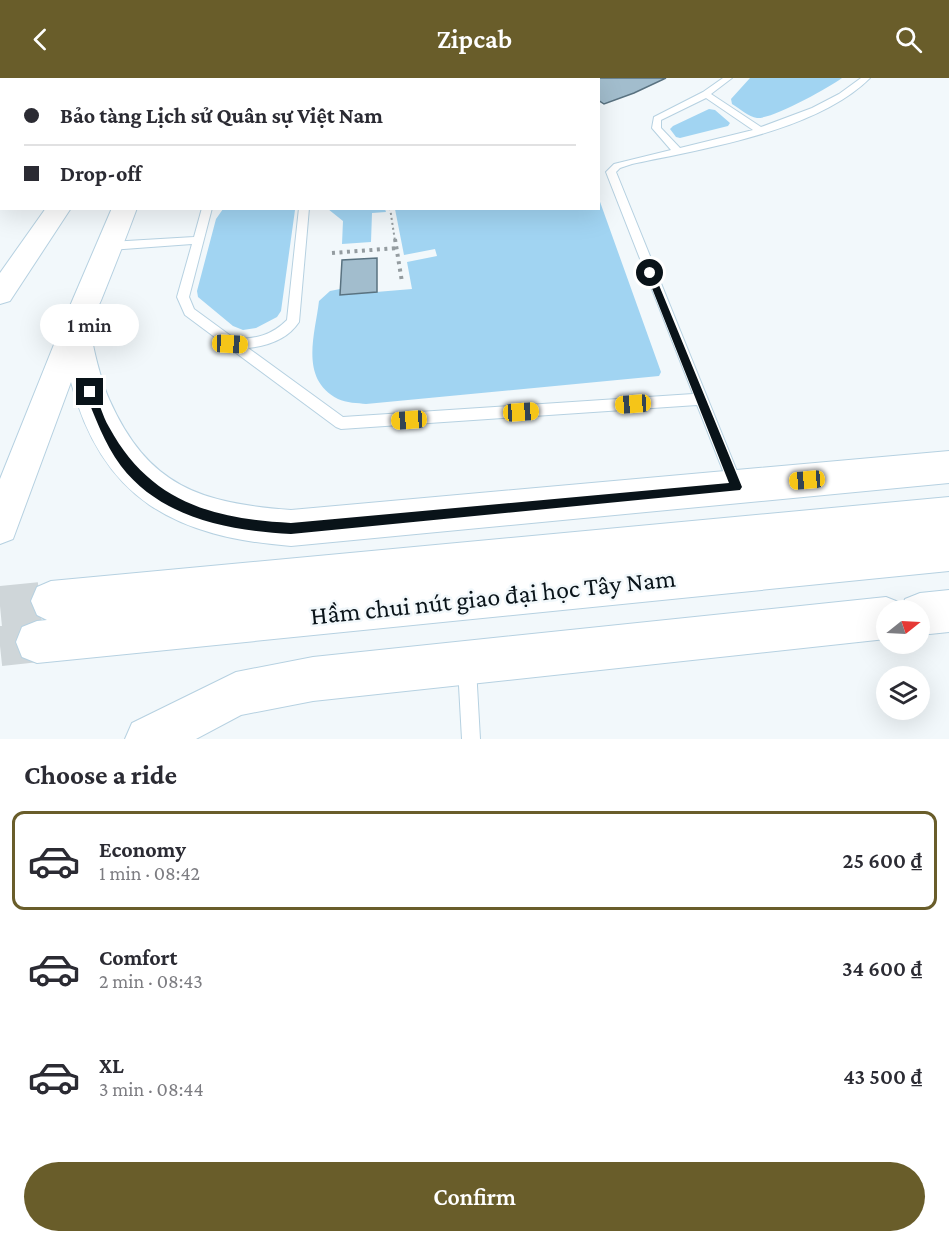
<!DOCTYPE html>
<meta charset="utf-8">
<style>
:root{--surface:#fff;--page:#f7f7f7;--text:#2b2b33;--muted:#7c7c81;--line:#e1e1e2;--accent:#695d2a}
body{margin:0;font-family:"Crimson Pro",serif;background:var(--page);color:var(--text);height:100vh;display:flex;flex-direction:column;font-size:22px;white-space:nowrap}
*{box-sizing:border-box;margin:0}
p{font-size:20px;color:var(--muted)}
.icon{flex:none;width:33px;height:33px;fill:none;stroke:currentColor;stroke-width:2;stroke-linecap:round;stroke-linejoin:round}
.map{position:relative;height:661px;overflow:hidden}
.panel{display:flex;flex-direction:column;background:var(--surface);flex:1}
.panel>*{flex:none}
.hud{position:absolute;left:0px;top:0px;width:600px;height:132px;box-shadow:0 6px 24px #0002;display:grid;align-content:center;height:132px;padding:0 24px;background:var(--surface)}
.needle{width:39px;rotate:72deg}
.controls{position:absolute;left:876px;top:522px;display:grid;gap:12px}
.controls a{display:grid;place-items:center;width:54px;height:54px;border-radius:50%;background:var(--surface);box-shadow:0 6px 24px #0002;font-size:30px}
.end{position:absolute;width:27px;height:27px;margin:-14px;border:8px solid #091319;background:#fff;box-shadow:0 0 0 3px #fff}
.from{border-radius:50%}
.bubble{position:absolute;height:42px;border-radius:21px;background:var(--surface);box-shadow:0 6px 24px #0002;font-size:20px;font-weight:600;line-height:42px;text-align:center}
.car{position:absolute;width:18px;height:36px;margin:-18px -9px;border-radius:8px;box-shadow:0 0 4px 2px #0007;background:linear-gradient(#f5c518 24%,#345 0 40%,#f5c518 0 76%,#345 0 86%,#f5c518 0)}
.hud b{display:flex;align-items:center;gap:21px;height:57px;font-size:22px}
.hud b+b{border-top:2px solid var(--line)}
.hud i{width:15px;height:15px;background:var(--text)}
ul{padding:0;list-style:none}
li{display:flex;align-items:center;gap:18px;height:99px;margin:0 12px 9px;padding:0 12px;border:3px solid transparent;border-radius:12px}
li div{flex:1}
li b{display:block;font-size:22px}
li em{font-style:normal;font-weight:600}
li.active{border-color:var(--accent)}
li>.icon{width:54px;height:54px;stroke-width:1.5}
h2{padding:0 24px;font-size:27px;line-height:72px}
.button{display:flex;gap:12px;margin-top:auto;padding:12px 24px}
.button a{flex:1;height:69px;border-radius:36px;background:var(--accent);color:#fff;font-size:24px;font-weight:600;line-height:69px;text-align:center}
header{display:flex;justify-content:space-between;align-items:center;height:78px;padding:0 24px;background:var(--accent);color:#fff;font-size:27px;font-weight:600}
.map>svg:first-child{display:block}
</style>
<header><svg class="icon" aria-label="back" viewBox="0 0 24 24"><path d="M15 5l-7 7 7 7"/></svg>Zipcab<svg class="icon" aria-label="search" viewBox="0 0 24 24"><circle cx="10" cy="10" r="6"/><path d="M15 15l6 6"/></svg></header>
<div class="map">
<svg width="949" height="661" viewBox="0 0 949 661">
<rect width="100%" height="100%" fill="#f2f8fb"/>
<!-- green -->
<path fill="#a1d4f2" d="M750,0H842C828,10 773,41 757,40C749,39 739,30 732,26L731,21Z
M709,31L715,32L730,45L728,48L680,60L676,59L670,51L673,48Z
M599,121L661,294L659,298L366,326C358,325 346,325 338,321C299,301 315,257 319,223L330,213L340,211V217L412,211L407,184L437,178L435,171L404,177L395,131L598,130Z
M223,131L295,132L281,233L277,239L256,250L243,252L233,248L198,219L197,213L216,141Z
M328,131H385L386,134L372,135L371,164L342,166L343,143Z"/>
<!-- building -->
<path fill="#a2bdcd" stroke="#597280" stroke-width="1.5" d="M586,0H666L634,15L604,26L598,22V2H583Z
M377,180V214L340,217L342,182Z"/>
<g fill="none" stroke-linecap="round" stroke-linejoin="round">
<!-- secondary-tunnel -->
<path stroke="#cfd6d9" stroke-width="40" stroke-dasharray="40 20" stroke-linecap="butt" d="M0,528L51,523
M0,568L37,564"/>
<defs>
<path id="lane" d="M239,0H247V2H239Z
M265,0H273V2H265Z
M723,0H732L711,16L761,49L812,30L839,16L861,0H870C817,53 703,71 632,86L620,90L616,94L743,408L741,413L736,415L731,413L729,408L697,327L341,351L336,349L185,237L177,219L192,166L110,172L105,168L110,164L194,159L202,130H212L189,219L194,231L235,261C256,261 272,257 287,242L299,130H309L299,244C288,261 268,268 248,270L343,339L693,316L606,94L614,86L671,72L652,50L654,39L703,14ZM706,20L753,52L680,70L661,50V42Z
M467,581L473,584L476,590L480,661H462L458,590L461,584Z"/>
<path id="secondary" d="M949,419V493L37,585L22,579L16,564L22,549L37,543L47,542L37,537L31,523L37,509L51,503Z"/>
<path id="primary" d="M170,0H190L169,2Z
M112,130H137C126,160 114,190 102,220C99,228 91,241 91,250C91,266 102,305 109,321C148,409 201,425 291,432L949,373V405L291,468C176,459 102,422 71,304L13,461L0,466V401L61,249Z
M949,512V554L920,557V532H886V561L313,623L241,637L196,661H125L132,645L236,594L313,579L886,519L901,525L902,529L905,521L920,515Z"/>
<path id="highway" d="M120,0H140L119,2Z
M0,10H2L0,24Z
M46,130H71L10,223L0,226V195Z"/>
</defs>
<!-- lane casing -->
<use href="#lane" stroke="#b6d1e1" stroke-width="2"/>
<!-- secondary casing -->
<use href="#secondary" stroke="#b6d1e1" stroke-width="2"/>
<!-- primary casing -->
<use href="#primary" stroke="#b6d1e1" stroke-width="2"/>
<!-- highway casing -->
<use href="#highway" stroke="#b6d1e1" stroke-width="2"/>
<!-- path-far1 -->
<path stroke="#949ca0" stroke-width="2" stroke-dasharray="2 3" stroke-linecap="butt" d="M457,2L462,0
M390,130L395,163"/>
<!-- path -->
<path stroke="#949ca0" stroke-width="4" stroke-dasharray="3 4.5" stroke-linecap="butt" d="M395,161L402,204
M332,175L397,170"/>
<!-- lane -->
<use href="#lane" fill="#fff" fill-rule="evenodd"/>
<!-- secondary -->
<use href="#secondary" fill="#fff" fill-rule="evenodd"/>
<!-- primary -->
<use href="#primary" fill="#fff" fill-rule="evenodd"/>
<!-- highway -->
<use href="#highway" fill="#fff" fill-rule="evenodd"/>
</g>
<!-- route -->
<path fill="#091319" d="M650,192L654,195L742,409L740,412L291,456C229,453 161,440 121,388C104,365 95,339 85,314L90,310L93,311C99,323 102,337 109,349C149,423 211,441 291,445L729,405L646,195Z"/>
<g text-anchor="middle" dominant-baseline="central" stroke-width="5" stroke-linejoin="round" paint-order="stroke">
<!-- near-street labels -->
<g font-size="26" fill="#091319" stroke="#f2f8fb">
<text transform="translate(493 519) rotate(-6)">Hầm chui nút giao đại học Tây Nam</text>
</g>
</g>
</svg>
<div class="controls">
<a><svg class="needle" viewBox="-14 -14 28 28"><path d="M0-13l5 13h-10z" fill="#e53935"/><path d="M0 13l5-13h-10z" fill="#7c7c81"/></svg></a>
<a><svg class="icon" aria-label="layers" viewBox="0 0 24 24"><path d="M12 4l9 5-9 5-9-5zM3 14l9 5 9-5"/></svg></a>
</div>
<i class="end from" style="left:650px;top:195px"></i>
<i class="end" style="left:90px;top:314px"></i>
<div class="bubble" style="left:40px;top:226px;width:99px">1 min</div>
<i class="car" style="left:230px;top:266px;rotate:93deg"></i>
<i class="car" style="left:633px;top:326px;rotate:266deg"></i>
<i class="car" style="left:521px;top:334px;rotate:86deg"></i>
<i class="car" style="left:409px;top:342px;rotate:266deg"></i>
<i class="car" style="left:807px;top:402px;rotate:265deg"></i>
<div class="hud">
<b><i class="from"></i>Bảo tàng Lịch sử Quân sự Việt Nam</b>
<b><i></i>Drop-off</b>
</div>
</div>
<section class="panel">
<h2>Choose a ride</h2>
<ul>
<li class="active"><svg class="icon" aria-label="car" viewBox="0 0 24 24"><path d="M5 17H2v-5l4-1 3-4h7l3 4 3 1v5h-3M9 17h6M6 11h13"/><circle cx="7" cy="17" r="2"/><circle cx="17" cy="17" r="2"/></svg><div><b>Economy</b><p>1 min · 08:42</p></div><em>25 600 ₫</em></li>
<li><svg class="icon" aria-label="car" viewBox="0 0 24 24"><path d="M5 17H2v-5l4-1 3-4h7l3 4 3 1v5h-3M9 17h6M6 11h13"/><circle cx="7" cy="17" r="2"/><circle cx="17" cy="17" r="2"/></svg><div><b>Comfort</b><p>2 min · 08:43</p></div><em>34 600 ₫</em></li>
<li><svg class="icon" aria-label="car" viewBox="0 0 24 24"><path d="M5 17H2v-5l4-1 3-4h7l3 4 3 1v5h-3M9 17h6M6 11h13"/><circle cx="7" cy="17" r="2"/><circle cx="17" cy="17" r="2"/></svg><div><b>XL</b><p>3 min · 08:44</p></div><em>43 500 ₫</em></li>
</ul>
<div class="button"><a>Confirm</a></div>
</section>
